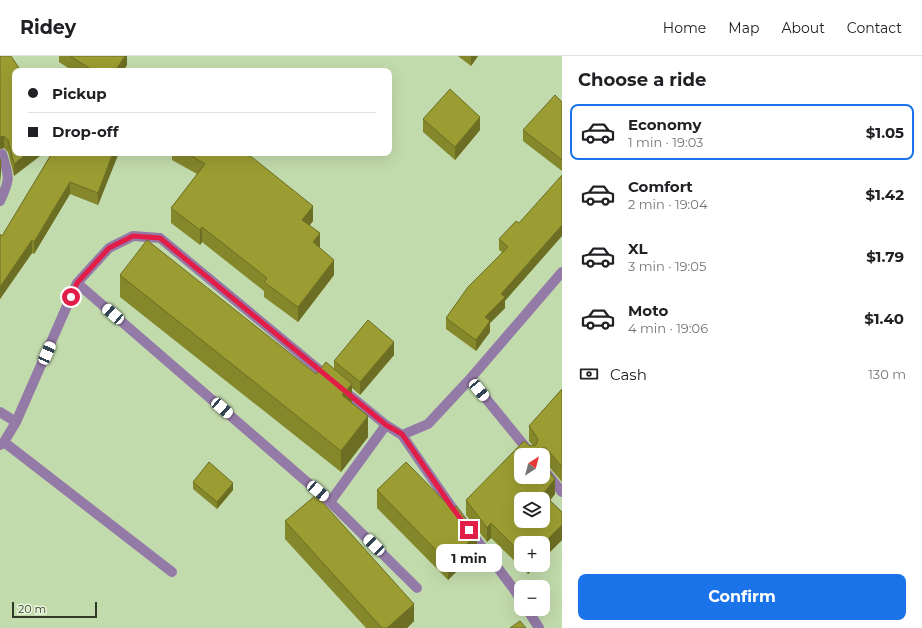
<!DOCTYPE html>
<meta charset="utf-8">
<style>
:root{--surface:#fff;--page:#f6f6f6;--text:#202124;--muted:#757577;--line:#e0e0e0;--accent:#1a73e8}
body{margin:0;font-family:Montserrat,sans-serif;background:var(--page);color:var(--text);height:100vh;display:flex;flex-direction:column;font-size:15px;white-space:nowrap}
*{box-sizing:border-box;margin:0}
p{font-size:13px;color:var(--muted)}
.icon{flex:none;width:22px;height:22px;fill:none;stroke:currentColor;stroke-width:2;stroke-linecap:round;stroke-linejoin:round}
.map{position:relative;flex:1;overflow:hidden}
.drawer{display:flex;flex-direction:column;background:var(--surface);width:360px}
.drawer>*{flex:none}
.hud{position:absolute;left:12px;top:12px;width:380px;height:88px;border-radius:8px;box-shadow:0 4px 16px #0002;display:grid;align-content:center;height:88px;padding:0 16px;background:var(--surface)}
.needle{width:26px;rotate:36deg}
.controls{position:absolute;left:514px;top:392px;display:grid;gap:8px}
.controls a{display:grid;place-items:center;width:36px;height:36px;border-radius:8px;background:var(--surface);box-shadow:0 4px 16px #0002;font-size:20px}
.scale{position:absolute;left:12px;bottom:10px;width:85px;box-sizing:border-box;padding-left:4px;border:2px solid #313a28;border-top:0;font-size:11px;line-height:14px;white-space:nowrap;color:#313a28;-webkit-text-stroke:3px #eaf7df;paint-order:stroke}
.end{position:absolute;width:18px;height:18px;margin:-9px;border:5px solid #e11d48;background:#fff;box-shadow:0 0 0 2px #fff}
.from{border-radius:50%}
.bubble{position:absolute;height:28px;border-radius:8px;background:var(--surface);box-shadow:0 4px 16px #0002;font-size:13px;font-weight:700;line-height:28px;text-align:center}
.car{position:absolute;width:12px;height:24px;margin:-12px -6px;border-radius:5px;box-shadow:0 0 3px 1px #0007;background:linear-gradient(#fff 24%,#345 0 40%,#fff 0 76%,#345 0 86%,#fff 0)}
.hud b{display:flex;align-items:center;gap:14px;height:38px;font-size:15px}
.hud b+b{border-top:1px solid var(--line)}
.hud i{width:10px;height:10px;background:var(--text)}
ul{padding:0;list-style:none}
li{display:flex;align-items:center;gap:12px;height:56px;margin:0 8px 6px;padding:0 8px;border:2px solid transparent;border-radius:8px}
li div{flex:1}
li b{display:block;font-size:15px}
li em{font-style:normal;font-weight:700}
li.selected{border-color:var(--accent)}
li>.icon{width:36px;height:36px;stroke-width:1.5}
h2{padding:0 16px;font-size:18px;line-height:48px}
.pay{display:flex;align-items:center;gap:10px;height:44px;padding:0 16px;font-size:15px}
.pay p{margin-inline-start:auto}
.primary-button{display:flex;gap:8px;margin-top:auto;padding:8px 16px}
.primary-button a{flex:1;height:46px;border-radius:8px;background:var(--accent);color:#fff;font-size:16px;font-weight:700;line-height:46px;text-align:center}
header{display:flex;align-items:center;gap:24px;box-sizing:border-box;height:56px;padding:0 20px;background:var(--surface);border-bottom:1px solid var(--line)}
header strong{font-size:19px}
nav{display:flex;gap:22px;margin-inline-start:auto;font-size:14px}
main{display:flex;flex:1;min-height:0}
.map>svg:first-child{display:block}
</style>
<header>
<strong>Ridey</strong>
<nav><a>Home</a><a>Map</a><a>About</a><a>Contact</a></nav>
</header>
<main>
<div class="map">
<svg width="562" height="572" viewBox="0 0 562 572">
<rect width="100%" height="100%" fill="#c2dbac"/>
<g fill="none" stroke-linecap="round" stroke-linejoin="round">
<!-- minor -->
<path stroke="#947aa7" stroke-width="10" d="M0,145C11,122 9,121 2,98
M77,227L330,446L417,532
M470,323L532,399
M342,333L386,369L402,379L451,450L513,532L521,544
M0,356L16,366
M402,379L428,368L470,323L562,216
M4,386L172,516
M0,389L4,386L16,366L77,227L109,192L133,180L160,182L329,322
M543,413L562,436
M330,446L386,369
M527,553L539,572"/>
</g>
<!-- wall -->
<path fill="#85872b" d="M0,0L14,4V120L8,96L4,92L0,93Z
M59,0H127V9L123,15H73L59,6Z
M458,0H478L471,10Z
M562,46V115L523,85V74Z
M423,63L480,74L455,104L423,76Z
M52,97H118V99L98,149L70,138L34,198L32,197L0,243V178L2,180Z
M172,97H244L313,165L309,170L320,192L334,219L298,266L264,241V235L202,186L200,189L171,167V152L197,118L172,104Z
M519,167L505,245V252L490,267V276L476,295L446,273V262L502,196L499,194V183Z
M120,219L316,318L334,313V305L394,299L360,339L352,332V347L368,381L341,416L120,241Z
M562,333V426L546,407H543V399H521L555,438L550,445L562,456V484L543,503V487H521V509H537L528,518L491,482L487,486L466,459V444L530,390H533L529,385V370Z
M193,426L233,434L217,453L193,433Z
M377,434L453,454L477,495L448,524L377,452Z
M285,465L414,565L407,572H366L285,483Z"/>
<!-- shaded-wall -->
<path fill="#6c6e23" d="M125,0H127V9L123,15H115Z
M471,0H478L471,10Z
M480,61V74L455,104V91Z
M4,80V92L0,93V81Z
M28,97H44L14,120V108Z
M113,97H118V99L98,149V137Z
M1,106V118L0,127V115Z
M70,126V138L34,198V186Z
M313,150V165L302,179V164Z
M562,169V180L505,245V252L490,267V276L476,295V284L485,261L501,238Z
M202,171V186L200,189V174Z
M320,177V192L313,186Z
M32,184V197L0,243V231Z
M334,204V219L298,266V251Z
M394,286V299L360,339V326Z
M352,328V349L342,339Z
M368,360V381L341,416V395Z
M542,392V399H537V396Z
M555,423V438L543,452V438Z
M233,427V434L217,453V446Z
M491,467V482L487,486V472Z
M562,469V484L543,503V488Z
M477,478V495L448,524V506Z
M528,509H537L528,518Z
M414,548V565L407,572H387Z"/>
<!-- building -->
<path fill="#9b9d32" stroke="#6c6e23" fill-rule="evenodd" d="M0,0H11L21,15H15V97H28L14,108L8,84L4,80L0,81Z
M70,0H125L115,15H94Z
M450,33L480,61L455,91L423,63Z
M555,39L562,46V104L523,74Z
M52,97H113L98,137L70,126L34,186L32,184L0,231V178L2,180Z
M187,97H244L253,102L313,150L302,164L320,177L313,186L334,204L298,251L264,226L267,222L202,171L200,174L171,152L205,108Z
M0,103L1,106L0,115Z
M562,119V169L501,238L505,241L485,261L490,265L476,284L446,262L468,231L508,191L499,183L516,165L519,167Z
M147,184L316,318L326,306L352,328L342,339L368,360L341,395L120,219Z
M368,264L394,286L360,326L334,305Z
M562,333V411L546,392H542L537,396L538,399H521V421H543V408L555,423L543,438L562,456V469L543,488V487H521V497L491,467L487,472L466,444L524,385L530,390L536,389L538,383L529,370ZM521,443H543V465H521Z
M209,406L233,427L217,446L193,426Z
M406,406L453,454L456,450L477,478L448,506L377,434Z
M316,439L414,548L387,572H382L285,465Z
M520,565L526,572H510Z"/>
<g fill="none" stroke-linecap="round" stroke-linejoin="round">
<!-- route -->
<path stroke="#e11d48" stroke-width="5" d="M71,241L77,227L109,192L133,180L160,182L386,369L402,378L451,450L469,474"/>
</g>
</svg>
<div class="controls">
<a><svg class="needle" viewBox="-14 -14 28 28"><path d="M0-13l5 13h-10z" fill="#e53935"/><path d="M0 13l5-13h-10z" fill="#757577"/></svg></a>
<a><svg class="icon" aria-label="layers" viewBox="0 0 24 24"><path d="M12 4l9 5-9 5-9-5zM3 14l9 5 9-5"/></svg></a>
<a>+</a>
<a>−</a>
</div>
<div class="scale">20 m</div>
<i class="end from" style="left:71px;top:241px"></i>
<i class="end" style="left:469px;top:474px"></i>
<div class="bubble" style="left:436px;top:488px;width:66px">1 min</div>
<i class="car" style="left:113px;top:258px;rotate:311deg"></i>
<i class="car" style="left:47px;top:297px;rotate:24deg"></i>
<i class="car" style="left:479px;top:334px;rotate:141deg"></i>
<i class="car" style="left:222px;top:352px;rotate:131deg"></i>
<i class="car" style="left:318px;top:435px;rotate:131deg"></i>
<i class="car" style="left:374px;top:489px;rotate:315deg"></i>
<div class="hud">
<b><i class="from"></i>Pickup</b>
<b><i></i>Drop-off</b>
</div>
</div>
<section class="drawer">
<h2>Choose a ride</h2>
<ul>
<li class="selected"><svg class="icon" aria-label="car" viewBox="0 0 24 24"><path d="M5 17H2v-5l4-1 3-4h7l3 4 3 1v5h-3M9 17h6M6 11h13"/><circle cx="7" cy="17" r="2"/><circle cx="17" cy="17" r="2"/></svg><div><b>Economy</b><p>1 min · 19:03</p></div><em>$1.05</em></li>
<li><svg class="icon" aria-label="car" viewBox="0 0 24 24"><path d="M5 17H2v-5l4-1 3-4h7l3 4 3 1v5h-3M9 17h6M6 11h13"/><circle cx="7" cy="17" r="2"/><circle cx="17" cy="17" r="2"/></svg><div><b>Comfort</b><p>2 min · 19:04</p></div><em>$1.42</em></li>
<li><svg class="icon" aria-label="car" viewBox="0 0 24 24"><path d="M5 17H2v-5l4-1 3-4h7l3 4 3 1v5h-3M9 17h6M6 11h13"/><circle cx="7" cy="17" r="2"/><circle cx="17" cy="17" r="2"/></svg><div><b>XL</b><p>3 min · 19:05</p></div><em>$1.79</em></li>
<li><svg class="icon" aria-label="car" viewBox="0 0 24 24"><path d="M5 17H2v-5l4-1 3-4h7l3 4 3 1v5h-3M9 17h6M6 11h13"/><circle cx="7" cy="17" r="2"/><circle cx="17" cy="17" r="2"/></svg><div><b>Moto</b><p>4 min · 19:06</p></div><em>$1.40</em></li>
</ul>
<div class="pay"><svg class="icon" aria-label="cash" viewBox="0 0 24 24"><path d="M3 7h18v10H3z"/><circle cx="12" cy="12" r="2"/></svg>Cash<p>130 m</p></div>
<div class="primary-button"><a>Confirm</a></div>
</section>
</main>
